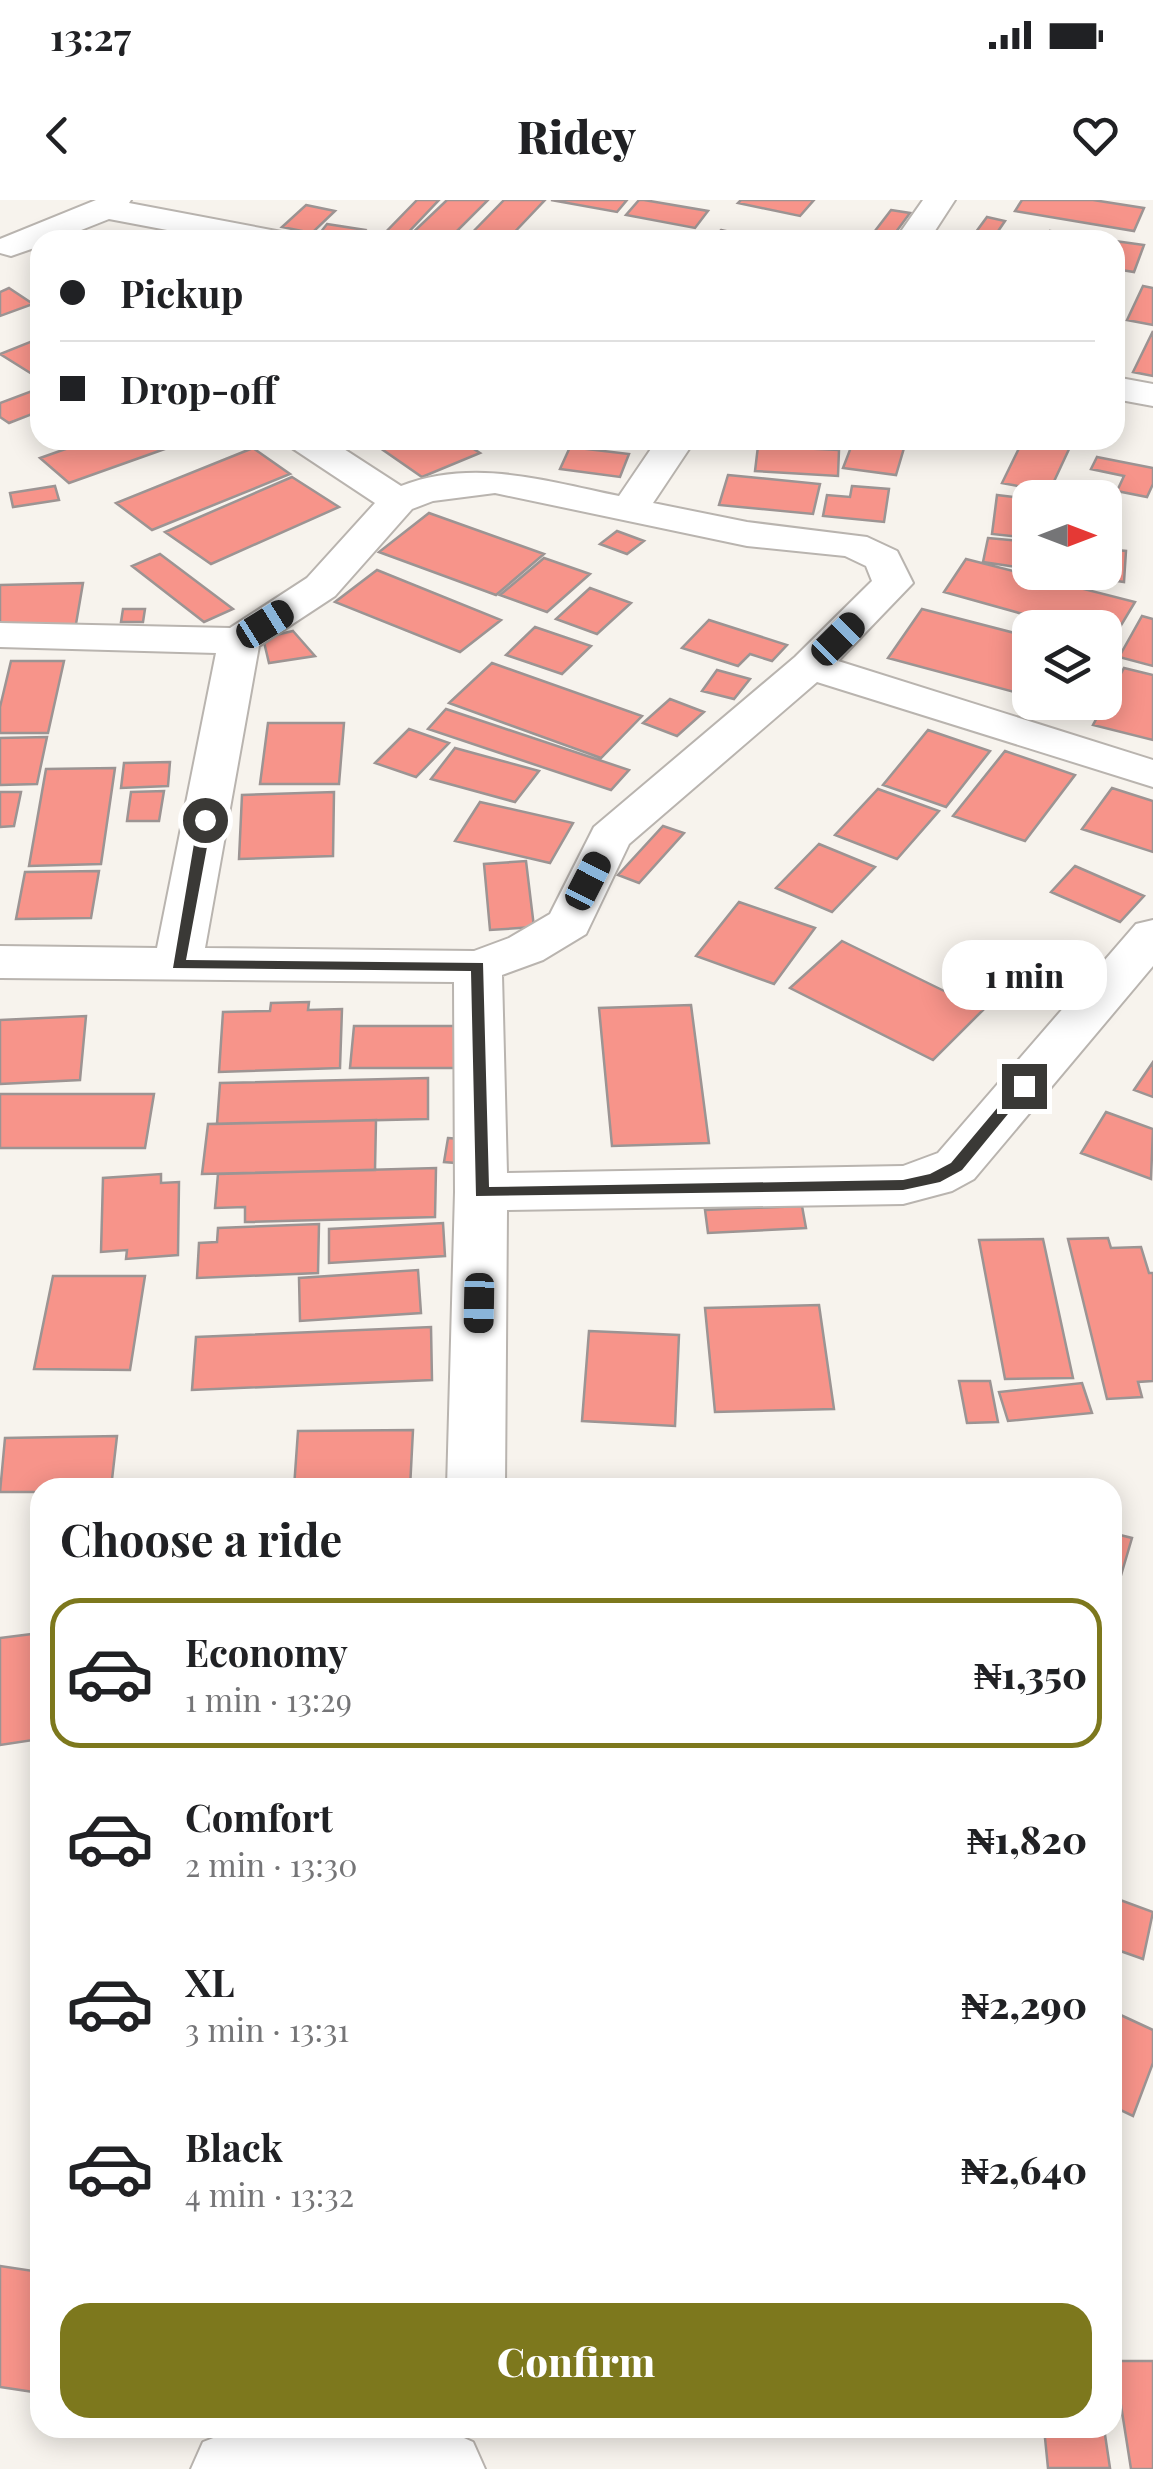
<!DOCTYPE html>
<meta charset="utf-8">
<style>
:root{--surface:#fff;--page:#f2f2f2;--text:#202124;--muted:#757577;--line:#e0e0e0;--accent:#7d781d}
body{margin:0;font-family:"Playfair Display",serif;background:var(--page);color:var(--text);height:100vh;display:flex;flex-direction:column;font-size:38px;white-space:nowrap}
*{box-sizing:border-box;margin:0}
p{font-size:32px;color:var(--muted)}
.icon{flex:none;width:55px;height:55px;fill:none;stroke:currentColor;stroke-width:2;stroke-linecap:round;stroke-linejoin:round}
.map{position:relative;flex:1;overflow:hidden}
.drawer{position:absolute;left:30px;top:1278px;width:1092px;height:960px;display:flex;flex-direction:column;background:var(--surface);border-radius:30px;box-shadow:0 5px 25px #0003}
.drawer>*{flex:none}
.hud{position:absolute;left:30px;top:30px;width:1095px;height:220px;border-radius:30px;box-shadow:0 5px 25px #0003;display:grid;align-content:center;height:220px;padding:0 30px;background:var(--surface)}
.needle{width:65px;rotate:90deg}
.tools{position:absolute;left:1012px;top:280px;display:grid;gap:20px}
.tools a{display:grid;place-items:center;width:110px;height:110px;border-radius:20px;background:var(--surface);box-shadow:0 5px 25px #0003;font-size:50px}
.end{position:absolute;width:45px;height:45px;margin:-22px;border:12px solid #3a3936;background:#fff;box-shadow:0 0 0 5px #fff}
.from{border-radius:50%}
.bubble{position:absolute;height:70px;border-radius:30px;background:var(--surface);box-shadow:0 5px 25px #0003;font-size:32px;font-weight:800;line-height:70px;text-align:center}
.car{position:absolute;width:30px;height:60px;margin:-30px -15px;border-radius:12px;box-shadow:0 0 8px 2px #0007;background:linear-gradient(#222 24%,#8ab4d8 0 40%,#222 0 76%,#8ab4d8 0 86%,#222 0)}
.hud b{display:flex;align-items:center;gap:35px;height:95px;font-size:38px}
.hud b+b{border-top:2px solid var(--line)}
.hud i{width:25px;height:25px;background:var(--text)}
ul{padding:0;list-style:none}
li{display:flex;align-items:center;gap:30px;height:150px;margin:0 20px 15px;padding:0 10px;border:5px solid transparent;border-radius:30px}
li div{flex:1}
li b{display:block;font-size:38px}
li em{font-style:normal;font-weight:800}
li.selected{border-color:var(--accent)}
li>.icon{width:90px;height:90px;stroke-width:1.5}
h2{padding:0 30px;font-size:45px;line-height:120px}
.button{display:flex;gap:20px;margin-top:auto;padding:20px 30px}
.button a{flex:1;height:115px;border-radius:30px;background:var(--accent);color:#fff;font-size:40px;font-weight:800;line-height:115px;text-align:center}
.status{display:flex;justify-content:space-between;align-items:center;height:70px;padding:0 50px;background:var(--surface);direction:ltr}
.status svg{height:28px;fill:currentColor}
header{display:flex;justify-content:space-between;align-items:center;height:130px;padding:0 30px;background:var(--surface);font-size:45px;font-weight:800}
.map>svg:first-child{display:block}
</style>
<div class="status"><b>13:27</b><svg viewBox="0 0 49 12"><path d="M0 12V9h3v3zM5 12V6h3v6zM10 12V3h3v9zM15 12V0h3v12zM26 1h20v11H26zM47 4h2v5h-2z"/></svg></div>
<header><svg class="icon" aria-label="back" viewBox="0 0 24 24"><path d="M15 5l-7 7 7 7"/></svg>Ridey<svg class="icon" aria-label="heart" viewBox="0 0 24 24"><path d="M12 20l-8-8c-3-5 5-10 8-4 3-6 11-1 8 4z"/></svg></header>
<div class="map">
<svg width="1153" height="2269" viewBox="0 0 1153 2269">
<rect width="100%" height="100%" fill="#f7f3ed"/>
<!-- building -->
<path fill="#f7948a" stroke="#9c9493" stroke-width="2.5" d="M417,0H439L401,40H378Z
M447,0H488L448,40H405Z
M504,0H545L507,40H465Z
M551,0H627L617,12Z
M639,0H644L708,11L695,28L626,15Z
M741,0H814L800,16L738,3Z
M1022,0H1093L1144,8L1134,31L1015,11Z
M306,5L335,11L312,33L282,27Z
M891,10L910,13L890,40H868Z
M987,17L1005,21L992,40H970Z
M327,24L365,30L357,39L320,33Z
M721,30L749,36L745,40H711Z
M1050,31L1110,40H1046Z
M1115,41L1144,45L1134,72L1115,69Z
M1143,86L1153,88V125L1127,120Z
M9,88L33,104L0,116V92Z
M1153,131V176L1133,172Z
M40,138V179L0,154Z
M40,188V211L9,223L0,217V203Z
M91,240H190L69,283L40,258Z
M381,240H476L466,244L480,253L422,277L373,243Z
M1023,240L1070,247L1049,292L1002,283Z
M853,242L904,248L896,275L843,268Z
M758,246L839,250L838,276L755,271Z
M570,247L629,254L620,277L560,269Z
M253,248L290,274L152,330L116,303Z
M1097,257L1153,268V284L1147,297L1117,291L1124,276L1091,269Z
M728,275L820,284L813,314L719,305Z
M292,277L339,307L211,364L165,332Z
M55,286L59,300L13,307L10,293Z
M852,286L889,289L884,322L823,316L827,295L850,297Z
M997,295L1030,299V338L992,334Z
M429,313L544,354L496,395L379,352Z
M617,331L644,341L627,354L600,344Z
M988,338L1030,342V369L983,362Z
M1105,349L1126,351L1124,382L1057,372H1105Z
M160,354L233,409L204,422L132,366Z
M544,358L590,374L547,412L500,395Z
M966,359L1135,402L1105,452V428H1073L944,392Z
M377,370L501,420L460,452L335,402Z
M83,383L76,424L0,425V385Z
M590,388L631,403L597,434L556,419Z
M123,409H145L143,422H121Z
M922,409L1030,437V481L1022,494L888,458Z
M1142,416L1153,419V466L1119,457Z
M709,420L787,445L772,461L750,454L738,466L682,448Z
M535,427L591,446L562,474L506,455Z
M293,431L315,456L269,463L263,438Z
M11,461H64L48,533H0V507Z
M492,463L642,516L601,558L449,503Z
M1124,468L1153,475V540L1093,525Z
M717,470L750,479L734,499L702,491Z
M670,499L704,512L677,536L643,523Z
M446,509L629,570L611,590L428,529Z
M268,523H344L339,584H260Z
M409,529L449,543L416,577L375,563Z
M928,530L990,551L946,607L883,585Z
M47,537L37,584L0,585V538Z
M455,548L539,571L515,602L431,579Z
M1005,551L1075,575L1025,641L953,616Z
M170,562L168,586L121,588L124,563Z
M115,568L101,664L29,666L46,569Z
M1112,588L1153,601V652L1082,629Z
M878,589L939,611L897,659L835,635Z
M164,591L159,621H127L131,592Z
M0,592H21L14,626L0,627Z
M334,592L333,656L239,659L242,595Z
M480,602L573,623L550,663L455,641Z
M663,626L684,633L639,683L618,675Z
M819,644L875,667L832,712L776,688Z
M526,661L534,727L490,730L484,664Z
M1075,666L1144,696L1120,722L1051,692Z
M99,671L91,718L16,719L25,672Z
M739,702L815,728L774,784L696,756Z
M842,741L983,810L933,860L790,788Z
M309,802L308,810L342,809L340,868L219,872L223,812L270,811L271,803Z
M691,805L709,943L612,946L599,808Z
M86,816L80,880L0,884V820Z
M354,826H458L456,868H350Z
M1153,862V897L1134,890Z
M428,878V919L217,924L220,883Z
M0,894H154L145,948H0Z
M1106,912L1153,929L1151,979L1081,953Z
M376,920L375,970L202,974L208,924Z
M448,938L472,940L468,964L444,962Z
M436,968L435,1017L245,1022V1007L215,1008L218,974Z
M161,974V983L179,982L178,1055L126,1059L127,1050L101,1052L103,978Z
M802,1006L806,1028L708,1033L705,1010Z
M443,1023L445,1056L329,1063V1029Z
M319,1024L318,1073L197,1078L199,1043L217,1042L218,1028Z
M1108,1038L1111,1048L1141,1047L1149,1073H1153V1181L1138,1182L1142,1197L1107,1199L1068,1039Z
M1043,1039L1073,1178L1005,1179L979,1040Z
M418,1070L421,1113L300,1121L299,1078Z
M53,1076H145L130,1170L34,1169Z
M819,1105L834,1209L715,1212L705,1108Z
M431,1127L432,1180L192,1190L196,1137Z
M589,1131L679,1135L675,1226L582,1221Z
M959,1181H990L998,1222L967,1223Z
M1082,1183L1092,1213L1008,1221L999,1192Z
M413,1230L410,1288H294L298,1231Z
M117,1236L111,1288H40V1292H0L5,1238Z
M1112,1333L1132,1338L1112,1406Z
M40,1433V1539L0,1545V1438Z
M1112,1697L1153,1712L1143,1759L1112,1748Z
M1112,1811L1153,1830V1863L1133,1916L1112,1906Z
M0,2066L40,2072V2193L0,2187Z
M1114,2161H1153V2269H1131Z
M1044,2228H1104L1110,2268H1048Z"/>
<g fill="none" stroke-linecap="round" stroke-linejoin="round">
<defs>
<path id="street" d="M96,0H131L129,3L287,33L292,40H220L109,19L56,40H40V46L11,56L0,53V39Z
M923,0H955L929,40H895Z
M1115,177L1153,184V206L1115,199Z
M286,240H330L401,286C474,258 546,281 619,296L657,240H695L653,303L747,322L867,337L897,351L913,383L838,461L1153,560V587L817,482L629,644L586,734L543,760L502,775L507,973L903,966L938,953L1136,724L1153,720V766L974,979L952,991L903,1004L507,1010L505,1288H447L455,992L454,782L0,778V746L157,748L216,453L0,447V423L230,428L307,378L375,303L292,248ZM495,293L747,346L845,356L866,366L872,381L795,457L594,627L550,714L509,738L474,751L205,748L259,446L335,396L412,309L433,301Z
M239,2228L446,2230L473,2242L485,2269H191L203,2242Z"/>
</defs>
<!-- street casing -->
<use href="#street" stroke="#b9b4af" stroke-width="4"/>
<!-- street -->
<use href="#street" fill="#fff" fill-rule="evenodd"/>
</g>
<!-- route -->
<path fill="#3a3936" d="M205,616L212,620L186,760L483,763L489,987L903,980L930,974L951,963L1019,882L1031,886L962,970L940,982L903,990L476,996L471,771L173,768L198,620Z"/>
</svg>
<div class="tools">
<a><svg class="needle" viewBox="-14 -14 28 28"><path d="M0-13l5 13h-10z" fill="#e53935"/><path d="M0 13l5-13h-10z" fill="#757577"/></svg></a>
<a><svg class="icon" aria-label="layers" viewBox="0 0 24 24"><path d="M12 4l9 5-9 5-9-5zM3 14l9 5 9-5"/></svg></a>
</div>
<i class="end from" style="left:205px;top:620px"></i>
<i class="end" style="left:1024px;top:886px"></i>
<div class="bubble" style="left:942px;top:740px;width:165px">1 min</div>
<i class="car" style="left:265px;top:424px;rotate:58deg"></i>
<i class="car" style="left:838px;top:439px;rotate:45deg"></i>
<i class="car" style="left:588px;top:681px;rotate:27deg"></i>
<i class="car" style="left:479px;top:1103px;rotate:181deg"></i>
<div class="hud">
<b><i class="from"></i>Pickup</b>
<b><i></i>Drop-off</b>
</div>
<section class="drawer">
<h2>Choose a ride</h2>
<ul>
<li class="selected"><svg class="icon" aria-label="car" viewBox="0 0 24 24"><path d="M5 17H2v-5l4-1 3-4h7l3 4 3 1v5h-3M9 17h6M6 11h13"/><circle cx="7" cy="17" r="2"/><circle cx="17" cy="17" r="2"/></svg><div><b>Economy</b><p>1 min · 13:29</p></div><em>₦1,350</em></li>
<li><svg class="icon" aria-label="car" viewBox="0 0 24 24"><path d="M5 17H2v-5l4-1 3-4h7l3 4 3 1v5h-3M9 17h6M6 11h13"/><circle cx="7" cy="17" r="2"/><circle cx="17" cy="17" r="2"/></svg><div><b>Comfort</b><p>2 min · 13:30</p></div><em>₦1,820</em></li>
<li><svg class="icon" aria-label="car" viewBox="0 0 24 24"><path d="M5 17H2v-5l4-1 3-4h7l3 4 3 1v5h-3M9 17h6M6 11h13"/><circle cx="7" cy="17" r="2"/><circle cx="17" cy="17" r="2"/></svg><div><b>XL</b><p>3 min · 13:31</p></div><em>₦2,290</em></li>
<li><svg class="icon" aria-label="car" viewBox="0 0 24 24"><path d="M5 17H2v-5l4-1 3-4h7l3 4 3 1v5h-3M9 17h6M6 11h13"/><circle cx="7" cy="17" r="2"/><circle cx="17" cy="17" r="2"/></svg><div><b>Black</b><p>4 min · 13:32</p></div><em>₦2,640</em></li>
</ul>
<div class="button"><a>Confirm</a></div>
</section>
</div>
